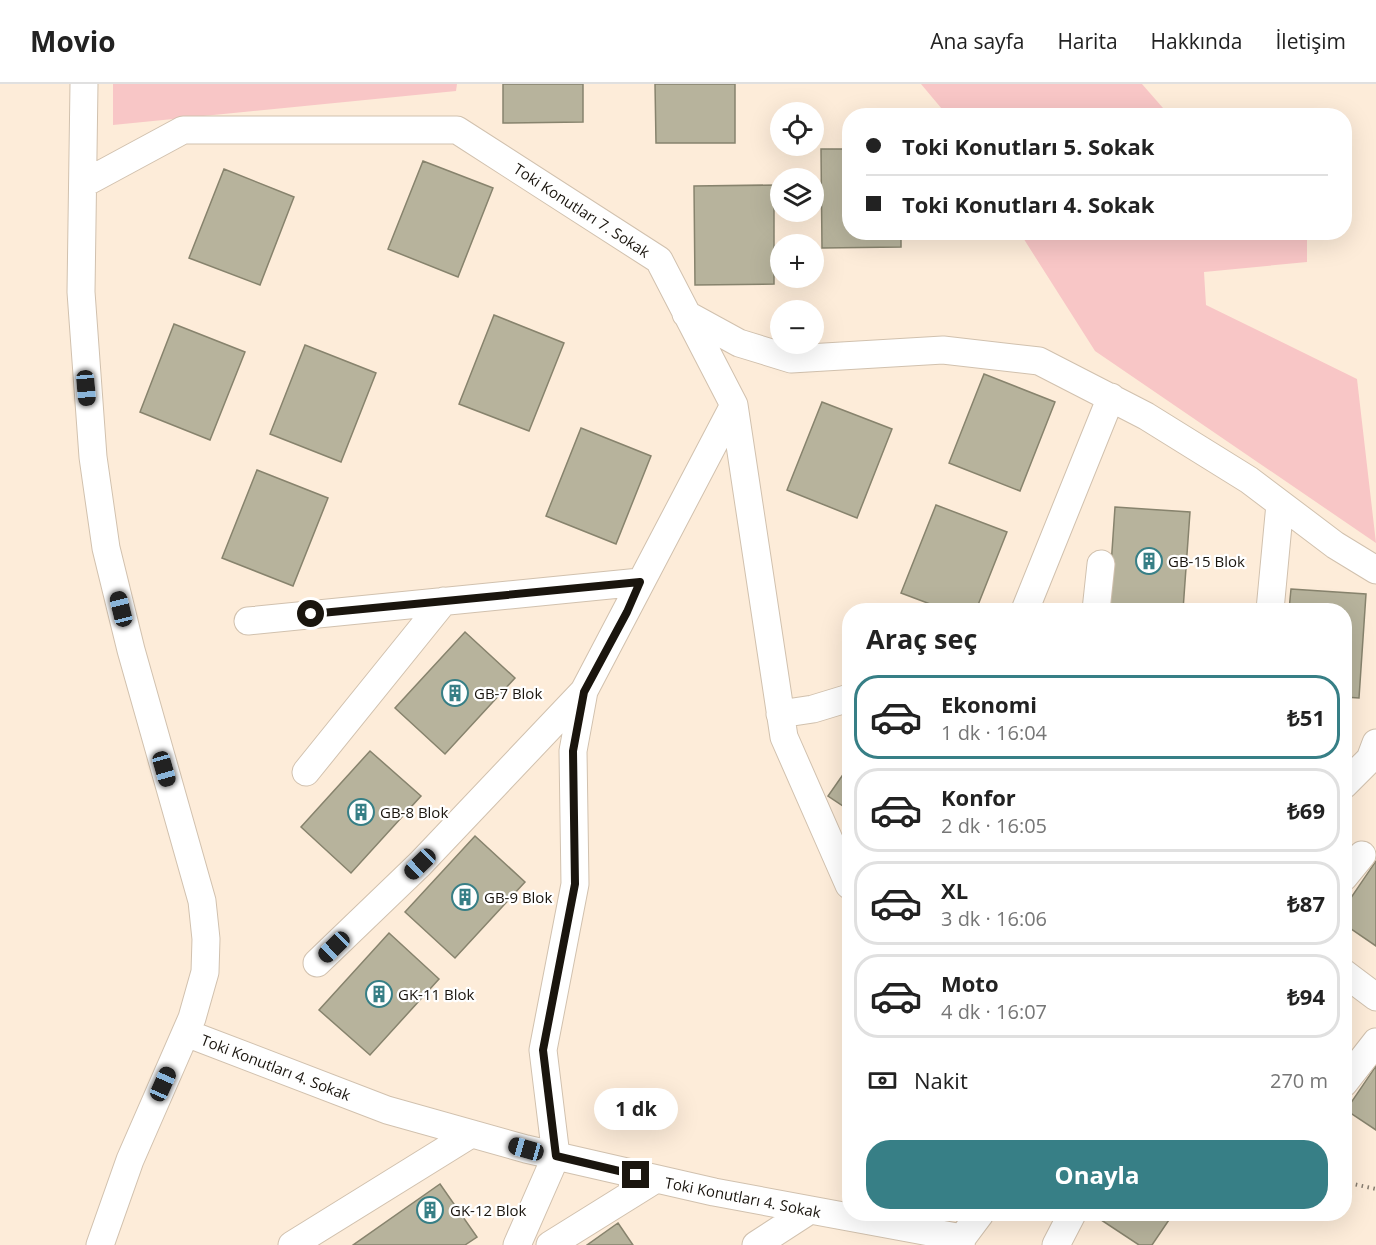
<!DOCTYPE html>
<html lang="tr">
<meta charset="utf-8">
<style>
:root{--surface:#fff;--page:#f6f6f6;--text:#222;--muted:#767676;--line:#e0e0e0;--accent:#377f86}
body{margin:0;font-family:"Open Sans",sans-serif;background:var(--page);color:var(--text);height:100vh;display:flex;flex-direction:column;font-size:22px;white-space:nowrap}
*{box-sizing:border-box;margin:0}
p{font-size:20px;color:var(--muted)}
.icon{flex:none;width:33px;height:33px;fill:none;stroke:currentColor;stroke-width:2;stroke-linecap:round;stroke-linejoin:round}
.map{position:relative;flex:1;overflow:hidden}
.panel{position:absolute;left:842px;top:519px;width:510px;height:618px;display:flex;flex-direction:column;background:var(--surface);border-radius:24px;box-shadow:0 6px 24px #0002}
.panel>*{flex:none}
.banner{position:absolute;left:842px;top:24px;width:510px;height:132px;border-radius:24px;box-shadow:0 6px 24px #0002;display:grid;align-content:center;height:132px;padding:0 24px;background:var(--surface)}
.tools{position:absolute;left:770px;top:18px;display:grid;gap:12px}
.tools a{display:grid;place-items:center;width:54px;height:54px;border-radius:50%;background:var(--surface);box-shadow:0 6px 24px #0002;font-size:30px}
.end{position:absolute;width:27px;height:27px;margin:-14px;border:8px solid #1a150e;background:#fff;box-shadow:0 0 0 3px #fff}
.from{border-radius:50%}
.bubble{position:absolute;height:42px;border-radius:21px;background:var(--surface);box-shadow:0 6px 24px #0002;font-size:20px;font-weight:700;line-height:42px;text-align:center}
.car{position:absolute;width:18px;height:36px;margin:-18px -9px;border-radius:8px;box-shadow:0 0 4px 2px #0007;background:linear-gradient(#222 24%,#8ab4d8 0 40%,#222 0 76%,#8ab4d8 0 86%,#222 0)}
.banner b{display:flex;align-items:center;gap:21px;height:57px;font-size:22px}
.banner b+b{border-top:2px solid var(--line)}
.banner i{width:15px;height:15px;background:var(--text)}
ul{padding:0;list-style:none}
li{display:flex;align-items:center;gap:18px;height:84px;margin:0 12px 9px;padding:0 12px;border:3px solid var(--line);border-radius:24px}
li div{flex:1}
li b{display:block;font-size:22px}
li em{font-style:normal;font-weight:700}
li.selected{border-color:var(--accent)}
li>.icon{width:54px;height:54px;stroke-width:1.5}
h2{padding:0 24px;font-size:27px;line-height:72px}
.pay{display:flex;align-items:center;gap:15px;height:66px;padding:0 24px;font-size:22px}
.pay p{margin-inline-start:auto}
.primary-button{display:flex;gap:12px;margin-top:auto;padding:12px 24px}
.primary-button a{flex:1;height:69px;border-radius:24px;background:var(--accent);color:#fff;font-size:24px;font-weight:700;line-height:69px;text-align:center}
header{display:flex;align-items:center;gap:36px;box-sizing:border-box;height:84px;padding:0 30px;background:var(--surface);border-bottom:2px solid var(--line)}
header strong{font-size:28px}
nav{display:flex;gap:33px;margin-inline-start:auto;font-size:21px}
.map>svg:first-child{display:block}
</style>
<header>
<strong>Movio</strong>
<nav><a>Ana sayfa</a><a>Harita</a><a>Hakkında</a><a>İletişim</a></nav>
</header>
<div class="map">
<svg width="1376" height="1161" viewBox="0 0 1376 1161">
<rect width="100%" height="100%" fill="#fdecd9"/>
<!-- green -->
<path fill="#f8c6c6" d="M113,0H457L456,7L113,41Z
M921,0H1142L1163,24L1174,31H947Z
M1020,149H1307V178L1204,188L1206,221L1357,295L1376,459L1095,267Z"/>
<!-- building -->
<path fill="#b7b39c" stroke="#87836d" stroke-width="1.5" d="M503,0H583V38L503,39Z
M655,0H735V59H656Z
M821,65H849V148H901V163L822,164Z
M423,77L493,104L458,193L388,165Z
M224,85L294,113L260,201L189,174Z
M774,101V200L695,201L694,102Z
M494,231L564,259L529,347L459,320Z
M174,240L245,268L210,356L140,328Z
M305,261L376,289L341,378L270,350Z
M984,290L1055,318L1020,407L949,379Z
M822,318L892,345L857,434L787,406Z
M581,344L651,372L616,460L546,432Z
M257,386L328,414L293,502L222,474Z
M936,421L1007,448L976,526H946L901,509Z
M1115,423L1190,428L1183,526H1108Z
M1291,505L1366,510L1359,614L1344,613V526H1289Z
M465,548L515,594L445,670L395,624Z
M370,667L421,712L351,789L301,743Z
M849,682V726L828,712Z
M475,752L525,798L455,874L405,828Z
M1376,777V862L1344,840V824Z
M389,849L439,895L370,971L319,926Z
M1376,982V1046L1346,1026Z
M440,1100L477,1153L465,1161H353Z
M1092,1130H1173L1152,1161H1139Z
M618,1139L633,1161H587Z"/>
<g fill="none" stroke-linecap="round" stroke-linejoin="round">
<defs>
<path id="minor" d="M84,0L81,208L93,373L106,464L131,566L202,817L206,855L205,888L192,934L130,1076L100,1161
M83,100L183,46H457L659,176L734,321L784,653L849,801
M686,230L739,259L791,275L943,266L1039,277L1146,332L1249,396L1335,461L1376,486
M1025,526L1111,313
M1096,526L1101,480
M1270,526L1280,420
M248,537L640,498
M780,630L813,625L849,614
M306,688L444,517
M1344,701L1370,675L1376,659
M1344,793L1362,771
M317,879L420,780L584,607
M1344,889L1376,913
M186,949L387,1026L526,1065L714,1108L962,1154
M1344,999L1376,958
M292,1161L471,1050
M517,1161L556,1072L543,966L575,800L573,667L584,607L734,321
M550,1161L656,1095
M756,1161L810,1126
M961,1161L962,1154L980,1130
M1056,1161L1072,1130"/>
</defs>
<!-- minor casing -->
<use href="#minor" stroke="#d1c1ae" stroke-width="29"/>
<!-- path -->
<path stroke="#867c6f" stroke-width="4" stroke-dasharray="1.5 4.5" stroke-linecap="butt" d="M1344,1098L1376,1105"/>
<!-- minor -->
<use href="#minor" stroke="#fff" stroke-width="27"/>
</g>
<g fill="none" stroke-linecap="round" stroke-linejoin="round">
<!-- route -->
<path stroke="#1a150e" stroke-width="8" d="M311,530L640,498L627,528L584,608L573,667L575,800L543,966L556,1072L636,1091"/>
</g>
<!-- icons -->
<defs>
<symbol id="building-ring" viewBox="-11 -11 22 22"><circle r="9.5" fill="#fff" stroke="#377f86" stroke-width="1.5"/><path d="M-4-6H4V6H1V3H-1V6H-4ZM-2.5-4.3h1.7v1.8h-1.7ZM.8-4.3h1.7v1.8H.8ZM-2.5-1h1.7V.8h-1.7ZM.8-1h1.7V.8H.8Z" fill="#377f86"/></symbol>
</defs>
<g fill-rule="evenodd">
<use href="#building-ring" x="1134" y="462" width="30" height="30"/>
<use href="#building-ring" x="440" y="594" width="30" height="30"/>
<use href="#building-ring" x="346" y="713" width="30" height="30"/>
<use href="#building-ring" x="450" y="798" width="30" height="30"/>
<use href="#building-ring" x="364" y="895" width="30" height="30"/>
<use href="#building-ring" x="415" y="1111" width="30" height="30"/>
</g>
<g text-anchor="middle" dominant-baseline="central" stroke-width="4.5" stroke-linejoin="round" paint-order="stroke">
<!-- street labels -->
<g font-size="15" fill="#1a150e" stroke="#fff">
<text transform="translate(582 126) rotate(33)">Toki Konutları 7. Sokak</text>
<text transform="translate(276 983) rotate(21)">Toki Konutları 4. Sokak</text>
<text transform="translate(743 1113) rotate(11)">Toki Konutları 4. Sokak</text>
</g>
<!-- poi labels -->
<g font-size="15" fill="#1a150e" stroke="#fff" text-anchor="start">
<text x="1168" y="477">GB-15 Blok</text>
<text x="474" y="609">GB-7 Blok</text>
<text x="380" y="728">GB-8 Blok</text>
<text x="484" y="813">GB-9 Blok</text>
<text x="398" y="910">GK-11 Blok</text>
<text x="450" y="1126">GK-12 Blok</text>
</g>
</g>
</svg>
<div class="tools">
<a><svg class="icon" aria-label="locate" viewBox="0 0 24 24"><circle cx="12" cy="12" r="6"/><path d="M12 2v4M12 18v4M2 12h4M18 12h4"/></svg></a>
<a><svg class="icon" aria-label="layers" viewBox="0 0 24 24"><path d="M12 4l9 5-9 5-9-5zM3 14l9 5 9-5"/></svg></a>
<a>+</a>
<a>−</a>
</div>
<i class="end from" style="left:311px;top:530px"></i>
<i class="end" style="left:636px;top:1091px"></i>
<div class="bubble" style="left:594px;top:1004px;width:84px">1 dk</div>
<i class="car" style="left:86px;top:304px;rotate:175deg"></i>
<i class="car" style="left:121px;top:525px;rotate:346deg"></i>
<i class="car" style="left:164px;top:685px;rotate:164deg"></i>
<i class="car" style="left:420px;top:780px;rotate:226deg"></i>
<i class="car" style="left:334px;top:863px;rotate:226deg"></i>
<i class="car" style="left:163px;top:1000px;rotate:24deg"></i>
<i class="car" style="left:526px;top:1065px;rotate:286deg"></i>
<div class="banner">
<b><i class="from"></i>Toki Konutları 5. Sokak</b>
<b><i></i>Toki Konutları 4. Sokak</b>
</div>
<section class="panel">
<h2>Araç seç</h2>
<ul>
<li class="selected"><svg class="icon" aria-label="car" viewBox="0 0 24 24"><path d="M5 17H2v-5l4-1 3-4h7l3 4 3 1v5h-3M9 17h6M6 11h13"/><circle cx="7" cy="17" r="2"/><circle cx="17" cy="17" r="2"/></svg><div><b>Ekonomi</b><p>1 dk · 16:04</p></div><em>₺51</em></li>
<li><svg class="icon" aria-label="car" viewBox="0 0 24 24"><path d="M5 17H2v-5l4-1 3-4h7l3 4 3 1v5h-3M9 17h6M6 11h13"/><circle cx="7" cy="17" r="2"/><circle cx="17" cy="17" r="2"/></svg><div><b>Konfor</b><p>2 dk · 16:05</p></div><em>₺69</em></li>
<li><svg class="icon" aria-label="car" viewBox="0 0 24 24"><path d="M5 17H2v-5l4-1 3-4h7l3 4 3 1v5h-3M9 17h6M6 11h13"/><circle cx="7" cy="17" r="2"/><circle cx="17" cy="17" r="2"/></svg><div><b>XL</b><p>3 dk · 16:06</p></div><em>₺87</em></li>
<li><svg class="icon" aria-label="car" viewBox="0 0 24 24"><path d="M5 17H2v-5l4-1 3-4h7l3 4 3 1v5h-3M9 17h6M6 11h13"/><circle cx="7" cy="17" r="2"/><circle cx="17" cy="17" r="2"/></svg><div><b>Moto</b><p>4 dk · 16:07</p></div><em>₺94</em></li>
</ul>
<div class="pay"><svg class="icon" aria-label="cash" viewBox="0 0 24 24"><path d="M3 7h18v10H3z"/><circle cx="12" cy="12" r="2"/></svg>Nakit<p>270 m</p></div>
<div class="primary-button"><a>Onayla</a></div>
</section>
</div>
